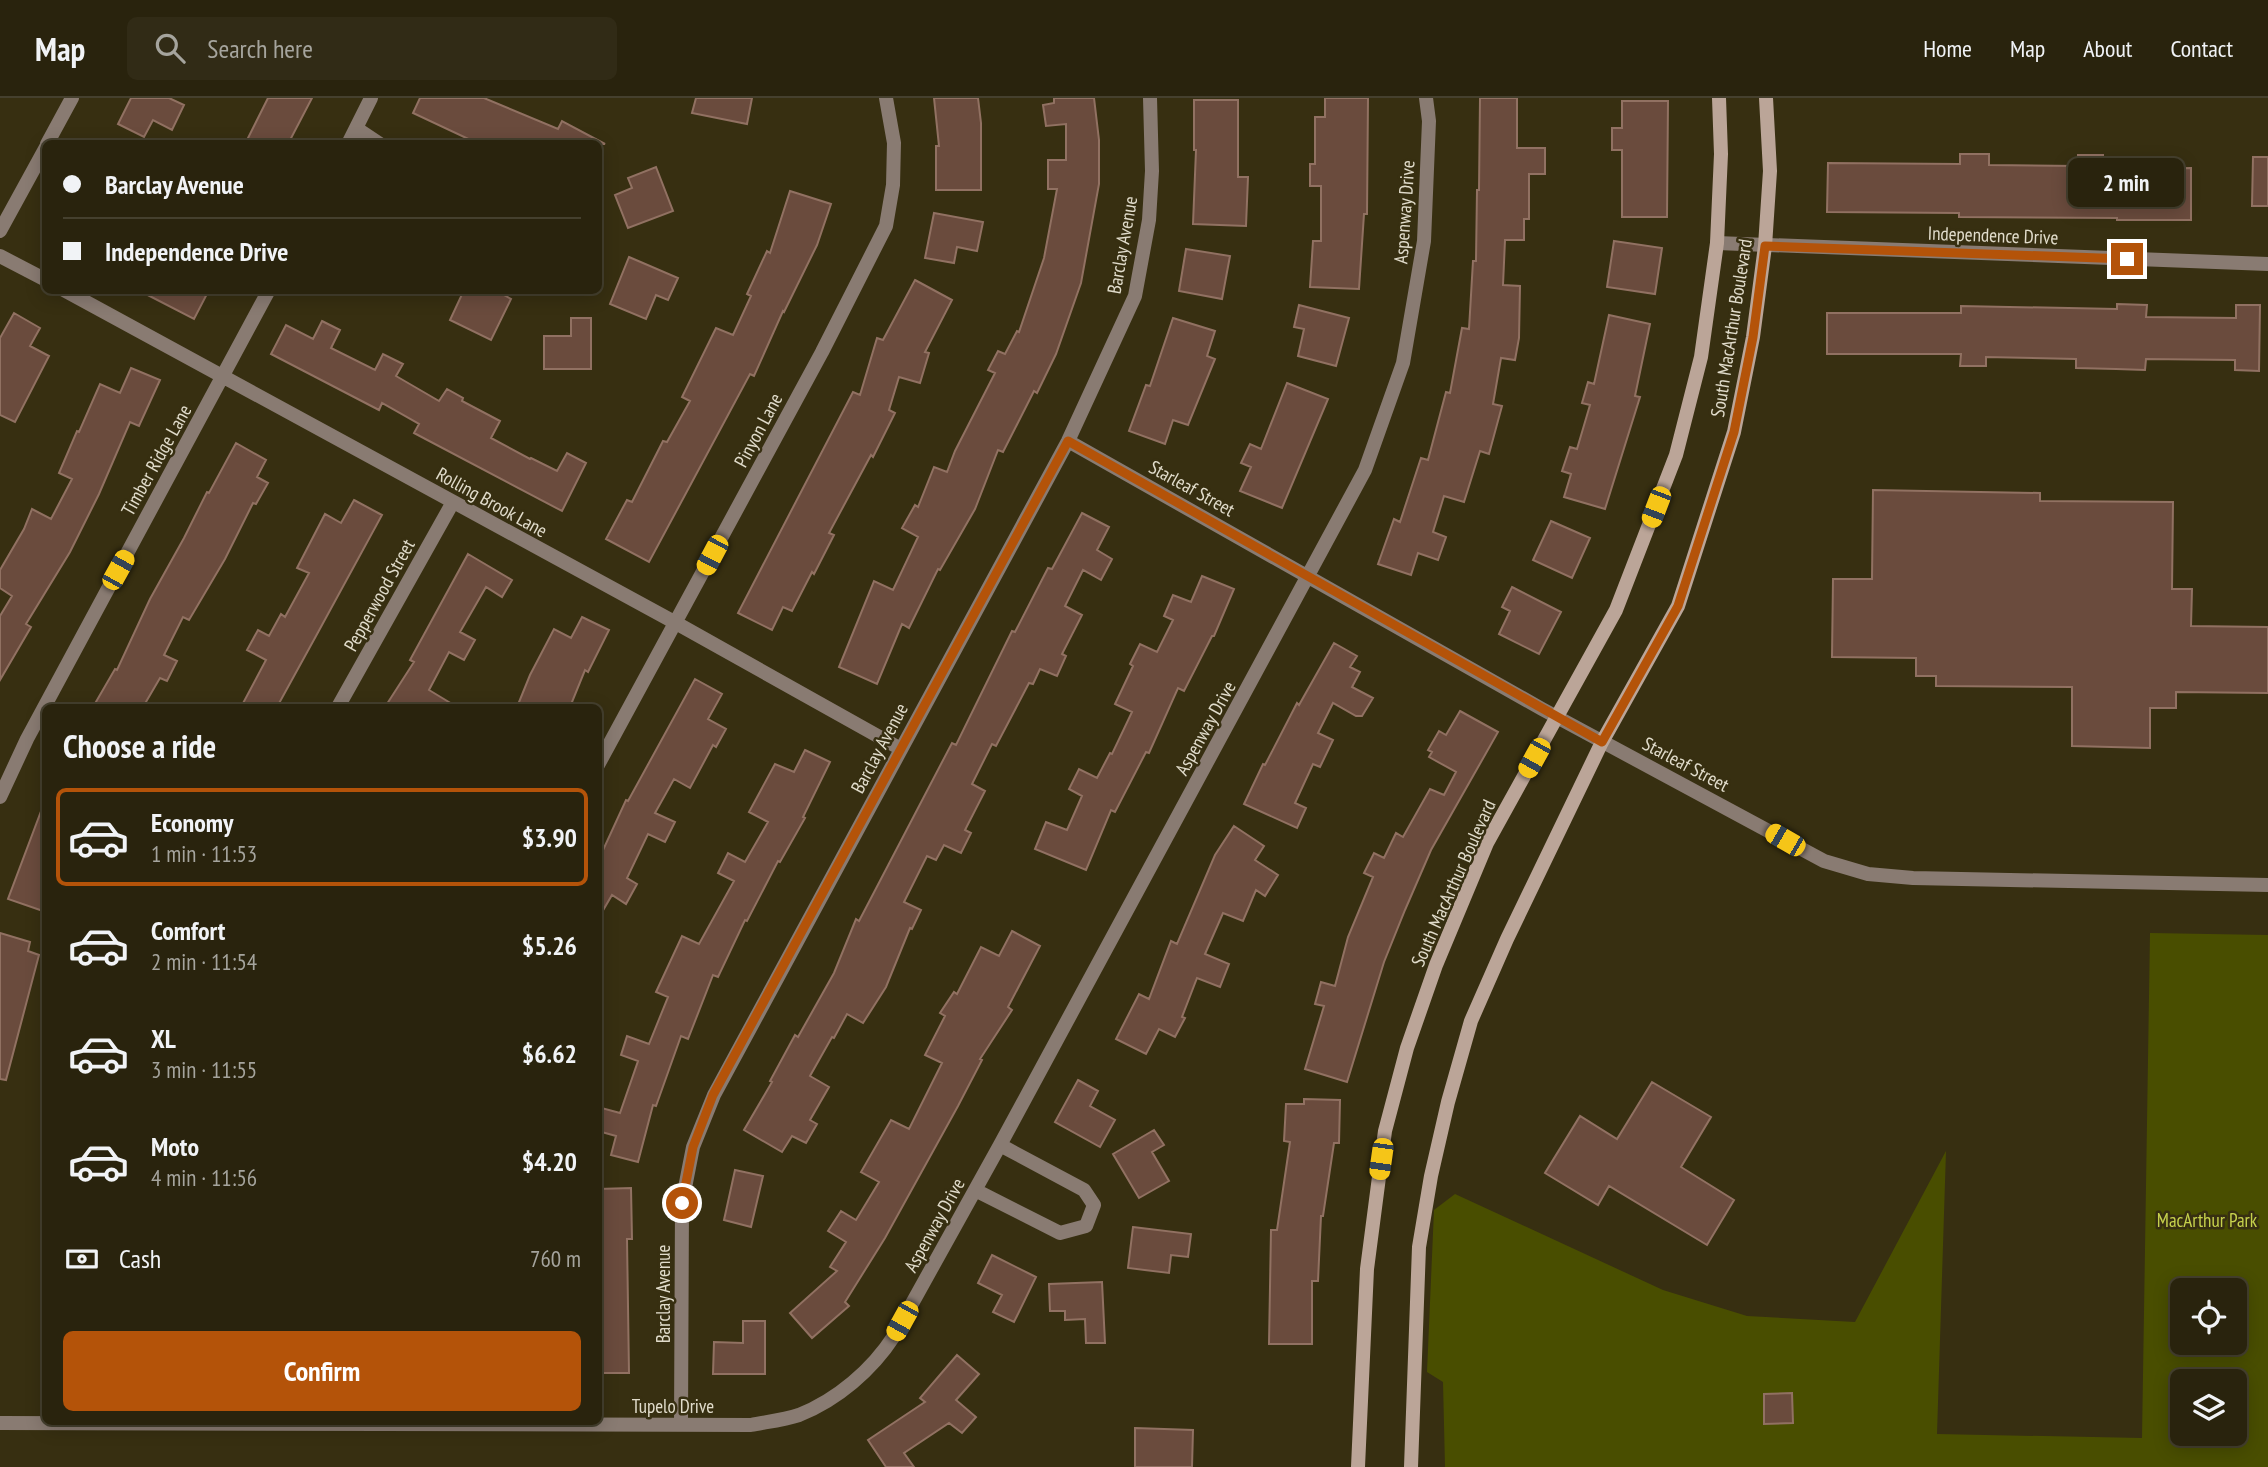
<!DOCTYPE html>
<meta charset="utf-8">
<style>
:root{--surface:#29230d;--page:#312b16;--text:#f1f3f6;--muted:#a5a49d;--line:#45402e;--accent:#b45309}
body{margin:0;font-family:"PT Sans Narrow",sans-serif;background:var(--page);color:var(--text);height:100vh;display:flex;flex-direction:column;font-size:26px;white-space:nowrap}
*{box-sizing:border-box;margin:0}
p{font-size:23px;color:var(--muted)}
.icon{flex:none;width:38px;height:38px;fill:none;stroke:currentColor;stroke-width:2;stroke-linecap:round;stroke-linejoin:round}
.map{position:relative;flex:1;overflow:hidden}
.side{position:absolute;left:42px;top:606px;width:560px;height:721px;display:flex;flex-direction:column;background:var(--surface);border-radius:10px;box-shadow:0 4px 18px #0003,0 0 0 2px var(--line)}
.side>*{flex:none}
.banner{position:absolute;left:42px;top:42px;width:560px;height:154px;border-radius:10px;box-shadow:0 4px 18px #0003,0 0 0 2px var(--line);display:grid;align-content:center;height:154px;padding:0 21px;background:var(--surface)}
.fabs{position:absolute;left:2170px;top:1180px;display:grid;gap:14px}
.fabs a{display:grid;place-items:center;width:77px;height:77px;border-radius:10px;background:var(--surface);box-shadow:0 4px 18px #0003,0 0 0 2px var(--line);font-size:35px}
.end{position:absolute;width:32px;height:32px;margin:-16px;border:9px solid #b45309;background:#fff;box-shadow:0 0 0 4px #fff}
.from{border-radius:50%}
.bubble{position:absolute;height:49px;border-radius:10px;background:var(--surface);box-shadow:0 4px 18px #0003,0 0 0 2px var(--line);font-size:23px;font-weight:800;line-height:49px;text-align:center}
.car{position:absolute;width:21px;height:42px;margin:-21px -10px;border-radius:9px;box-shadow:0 0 5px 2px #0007;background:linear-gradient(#f5c518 24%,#345 0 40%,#f5c518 0 76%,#345 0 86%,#f5c518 0)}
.banner b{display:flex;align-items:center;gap:24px;height:66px;font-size:26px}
.banner b+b{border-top:2px solid var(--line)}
.banner i{width:18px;height:18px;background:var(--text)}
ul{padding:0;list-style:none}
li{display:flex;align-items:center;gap:21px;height:98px;margin:0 14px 10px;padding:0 7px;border:4px solid transparent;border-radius:10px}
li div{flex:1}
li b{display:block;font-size:26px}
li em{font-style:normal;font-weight:800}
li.active{border-color:var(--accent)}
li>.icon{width:63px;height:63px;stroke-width:1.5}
h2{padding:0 21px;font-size:32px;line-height:84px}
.pay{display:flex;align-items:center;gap:18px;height:77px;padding:0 21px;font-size:26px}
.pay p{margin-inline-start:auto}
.action{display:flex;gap:14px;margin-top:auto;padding:14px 21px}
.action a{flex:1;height:80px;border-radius:10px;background:var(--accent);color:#fff;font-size:28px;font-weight:800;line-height:80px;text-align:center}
header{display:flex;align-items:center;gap:42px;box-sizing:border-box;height:98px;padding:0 35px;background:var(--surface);border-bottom:2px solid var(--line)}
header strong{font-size:33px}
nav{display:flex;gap:38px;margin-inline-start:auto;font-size:24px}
.search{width:490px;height:63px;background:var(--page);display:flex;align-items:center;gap:18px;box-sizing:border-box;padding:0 24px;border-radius:10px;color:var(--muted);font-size:26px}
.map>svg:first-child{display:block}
</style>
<header>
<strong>Map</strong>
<div class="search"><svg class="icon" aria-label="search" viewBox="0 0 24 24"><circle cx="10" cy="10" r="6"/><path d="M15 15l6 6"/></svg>Search here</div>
<nav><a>Home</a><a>Map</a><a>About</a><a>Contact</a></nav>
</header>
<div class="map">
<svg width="2268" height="1369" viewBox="0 0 2268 1369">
<rect width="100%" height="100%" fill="#372f11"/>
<!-- green -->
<path fill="#494e00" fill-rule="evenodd" d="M2150,835L2268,837V1369H1445L1443,1284L1427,1274L1434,1112L1455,1096L1663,1192L1747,1218L1855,1224L1946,1053L1937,1336L2142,1340ZM2182,1192H2235V1244H2182ZM2182,1283H2235V1335H2182Z"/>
<!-- building -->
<path fill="#6a4b3d" stroke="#917162" stroke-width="2" d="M131,0H169L184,7L172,32L153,22L144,39L118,26Z
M268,0H312L288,46H245Z
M420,0H484L558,31L562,23L605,46H479L413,15Z
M696,0H752L747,26L692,15Z
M934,0H978L981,25V92H936V48H939Z
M1054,0H1094L1099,42V86L1081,185L1056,256L1037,295L1034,293L1003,354L998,352L975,411L940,472L938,471L909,530L902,526L877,586L839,569L874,483L893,492L918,439L902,430L915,407L918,409L934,369L947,374L955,353L995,275L988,272L998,253L1005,256L1017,233L1019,234L1044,160L1057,91H1048V62H1066V26L1046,28L1043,7L1054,5Z
M1325,0H1368L1367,116H1364L1359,191L1310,189L1313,143H1321V88H1310V66H1315V19H1325Z
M1480,0H1517V50H1545V76H1529V121H1524V142H1505L1503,187L1520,188L1519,240L1515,262L1501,260L1493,306L1502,308L1489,356L1480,353L1464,404L1444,398L1433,434L1446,439L1438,462L1418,455L1411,477L1378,466L1394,421L1400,424L1421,360L1428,362L1446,294L1450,295L1462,230L1469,231L1473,163H1476L1477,92H1479Z
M1194,2H1238V79H1248L1246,128L1193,126L1196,52H1194Z
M1622,3H1668L1667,119H1622V52H1612V30H1622Z
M1960,56H1989V67L2078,68V57H2103V71L2191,70V122H2117V120L1959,119V115L1827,114L1828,65L1960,66Z
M2253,59H2268V108H2252Z
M656,69L673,113L628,130L615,97L632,90L628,80Z
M790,93L831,106L817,147L784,214L783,213L754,278L750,276L649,464L606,441L627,402L632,404L663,343L667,344L690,303L682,299L716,230L733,237L751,198L747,196L767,153L770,155Z
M934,115L983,124L977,153L957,149L954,165L925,160Z
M1614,143L1662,150L1655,196L1607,189Z
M1186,151L1230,158L1222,201L1179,193Z
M629,159L678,180L668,202L656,197L646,221L610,206Z
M915,182L952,202L925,254L929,255L920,285L899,279L889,312L895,315L873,359L871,357L829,435L834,437L814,476L812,474L792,513L783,509L772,532L738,515L853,294L860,297L877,240L883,242Z
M138,192H209L194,221Z
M464,192H495L511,201L491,242L450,222Z
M2117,206L2147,207L2146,219L2236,220V207H2260L2259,273L2235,272V262L2146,261L2145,272L2116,271L2076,270V261L1986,259V268H1960L1961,256H1827V215H1961V208L2117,211Z
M1299,207L1349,220L1336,268L1298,258L1304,231L1294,229Z
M14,215L40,230L30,248L49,258L15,324L0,317V240Z
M1609,217L1650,226L1635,298L1640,299L1605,411L1564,399L1571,376L1562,373L1570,349L1577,351L1590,307L1582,305L1588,284L1594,286Z
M571,220H591V271H544V238H571Z
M1173,220L1215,233L1207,258L1215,261L1188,327L1173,322L1165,346L1129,333L1146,287L1150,288Z
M322,223L340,232L331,250L375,272L383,256L403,266L396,278L439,303L447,291L463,300L462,303L500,323L491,340L530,361L531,360L557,373L567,355L586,365L562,413L414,335L419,326L382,305L379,312L271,256L286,227L313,241Z
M131,270L160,282L139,328L130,324L99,396L70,454L26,526L31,529L0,582V518L12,498L0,490V472L24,431L32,411L51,421L72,381L59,375L77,333L79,334L100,286L120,295Z
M1287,285L1328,301L1282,410L1240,393L1251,369L1241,365L1250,346L1261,351Z
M236,345L266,362L257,379L268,385L256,406L253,405L225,461L189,522L183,519L164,557L177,563L167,583L160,580L143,609H93L115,571L117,572L150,501L184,440L207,394L209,395Z
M1873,392L2040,395V403L2173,404L2172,491H2192L2191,528L2268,529V595L2176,594V610H2150V650L2072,648V589L1936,588V578H1916V560L1832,559L1833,481H1872Z
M354,402L382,417L316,538L277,609H241L266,562L247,552L258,532L269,538L281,516L285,519L309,475L297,470L325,416L341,425Z
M1082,415L1109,429L1097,452L1112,461L1101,482L1083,472L1065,508L1082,517L1062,556L1066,558L1057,578L1040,571L1033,586L1029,585L996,648L992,646L972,686L985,693L965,732L971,735L961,755L944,747L936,762L927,758L904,804L921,812L912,831L910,830L886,889L863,925L847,916L834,940L832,939L810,978L829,989L810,1022L817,1026L806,1045L792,1038L782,1054L744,1032L772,984L770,983L795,937L798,939L834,875L856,821L859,823L952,645L956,647L1012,533L1015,534L1048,470L1052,471Z
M1551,423L1590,440L1572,480L1533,462Z
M468,456L512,482L502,499L486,489L460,534L475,542L464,562L449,554L429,592L457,609H385L414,564L410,562Z
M1202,478L1234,491L1214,538H1212L1184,593L1178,590L1149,655L1146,654L1115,714L1111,712L1086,772L1035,751L1046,724L1067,732L1082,698L1069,691L1079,671L1097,680L1110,655L1112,656L1132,614L1115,606L1133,568L1130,566L1140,546L1157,554L1173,522L1164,518L1173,497L1191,504Z
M1512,489L1561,514L1539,556L1499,536L1510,513L1502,509Z
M582,519L609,532L588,574L585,572L570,609H517L530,577L554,531L571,540Z
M1334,545L1357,558L1350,569L1360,574L1352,589L1373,600L1362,618H1356L1333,605L1318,635L1333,642L1320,669L1313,666L1295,705L1306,710L1297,730L1244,706L1263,666L1265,667L1297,605L1299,607Z
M695,581L722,596L708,621L726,631L716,649L713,647L690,690L674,681L655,715L675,724L665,744L648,736L627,780L637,786L626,806L612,797L598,821V763L626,702L628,703Z
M1460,613L1498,634L1431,752L1405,812L1384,864L1347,984L1305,971L1324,908L1315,906L1321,884L1335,888L1348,839L1373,779L1364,775L1374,755L1384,760L1396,735L1403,739L1430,691L1444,697L1456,674L1429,659L1432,654L1428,652L1439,633L1446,637Z
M805,652L830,664L803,719L805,720L780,764L778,763L747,823L745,822L718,879L713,877L688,941L681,938L656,1008L653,1007L638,1064L611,1057L616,1038L598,1033V1009L620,1015L638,963L621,957L627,938L649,946L668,899L656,894L682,838L699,846L734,783L718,775L728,755L745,764L768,724L749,714L775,666L794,674Z
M43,708H46V814L8,801Z
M1234,728L1264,748L1255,762L1278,777L1265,798L1256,792L1243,823L1223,815L1205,856L1229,866L1220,889L1197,880L1182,919L1185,920L1175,939L1159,931L1146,956L1116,941L1139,896L1149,901L1171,843L1177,846L1215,757Z
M1012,833L1040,848L1008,909L1012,912L980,961L982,962L958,1008L885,1140L845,1204L849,1208L812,1240L790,1215L837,1173L830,1169L846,1144L828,1133L841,1113L856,1122L879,1084L861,1074L891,1022L909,1031L942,965L925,957L945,918L940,915L954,894L957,896L981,849L999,858Z
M0,835L30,844L28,853L39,857L6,982L0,981Z
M1078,982L1098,993L1090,1008L1115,1022L1100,1049L1055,1024Z
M1652,984L1711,1019L1681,1069L1734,1102L1707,1147L1609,1088L1598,1107L1545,1075L1580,1018L1617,1041Z
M1304,1001L1340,1002L1339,1045H1334L1323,1118H1321L1318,1183H1312V1246H1269L1271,1132H1277L1290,1044L1284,1043L1286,1006H1304Z
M1154,1032L1164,1047L1152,1054L1169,1083L1139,1100L1113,1056Z
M735,1072L763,1078L751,1129L724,1122Z
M631,1090L632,1141H627L629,1275H598V1091Z
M1133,1129L1191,1136L1188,1159L1171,1157L1169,1175L1128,1170Z
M992,1157L1036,1179L1014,1224L993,1214L1002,1197L978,1185Z
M1102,1184L1105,1245H1086L1085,1221L1065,1222V1213H1050L1049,1186Z
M743,1223H765V1276H713L714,1244L743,1245Z
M957,1257L979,1276L956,1302L976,1319L962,1335L949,1325L904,1355L914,1369H886L868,1342L925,1304L920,1300Z
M1792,1295L1793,1325L1764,1326V1296Z
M1135,1330L1193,1332L1192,1369H1135Z"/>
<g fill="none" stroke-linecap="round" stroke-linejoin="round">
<!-- street -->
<path stroke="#897b72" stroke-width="14" d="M356,30L380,46
M47,46L72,0
M348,46L371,0
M0,133L46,49
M1717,145L2268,166
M0,158L46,182
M64,192L676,525L901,651
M1068,343L1542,611L1824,763L1868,776L1913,780L2268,787
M338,609L453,404
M598,667L822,254L886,128L893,87L894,45L886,0
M0,699L27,641L269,192
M975,1092L1060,1135L1086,1128L1094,1107L1084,1092L1000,1047
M0,1325L751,1327C766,1324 784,1322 799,1317C837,1302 872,1272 894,1238L1000,1047L1365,372L1403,265L1424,143L1429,23L1426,0
M681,1327L682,1105L693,1049L714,997L1068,343L1135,198L1149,122L1152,73L1150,0"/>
<!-- secondary -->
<path stroke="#bba598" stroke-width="14" d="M1358,1369L1367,1171L1385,1033L1407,950L1436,867L1487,745L1616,512L1676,357L1701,259L1717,145L1721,56L1719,0
M1411,1369L1419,1149L1431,1078L1448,1004L1471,923L1507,841L1602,644L1678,508L1734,334L1753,239L1765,148L1770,73L1766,0"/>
</g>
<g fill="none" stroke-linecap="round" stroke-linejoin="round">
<!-- route -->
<path stroke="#b45309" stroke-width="9" d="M682,1105L693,1049L713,997L1068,343L1602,644L1678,508L1734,334L1753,239L1765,148L2127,161"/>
</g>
<g text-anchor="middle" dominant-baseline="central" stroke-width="5" stroke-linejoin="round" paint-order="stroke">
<!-- street labels -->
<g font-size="19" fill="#e1dccb" stroke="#372f11">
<text transform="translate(1404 114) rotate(-86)">Aspenway Drive</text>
<text transform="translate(1993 137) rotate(2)">Independence Drive</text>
<text transform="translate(1122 147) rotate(-80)">Barclay Avenue</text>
<text transform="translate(1731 230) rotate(-81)">South MacArthur Boulevard</text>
<text transform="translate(758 332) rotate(-62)">Pinyon Lane</text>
<text transform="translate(156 362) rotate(-61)">Timber Ridge Lane</text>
<text transform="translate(1192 390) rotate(29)">Starleaf Street</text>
<text transform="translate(492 404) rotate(29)">Rolling Brook Lane</text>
<text transform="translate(379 497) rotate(-61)">Pepperwood Street</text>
<text transform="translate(1205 630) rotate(-61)">Aspenway Drive</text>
<text transform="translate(879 650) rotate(-62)">Barclay Avenue</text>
<text transform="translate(1686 666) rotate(28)">Starleaf Street</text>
<text transform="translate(1453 785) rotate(-66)">South MacArthur Boulevard</text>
<text transform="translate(934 1127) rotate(-61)">Aspenway Drive</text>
<text transform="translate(663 1196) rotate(-90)">Barclay Avenue</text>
<text x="673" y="1308">Tupelo Drive</text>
</g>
<!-- park labels -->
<g font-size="19" fill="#c6d14c" stroke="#372f11">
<text x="2207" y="1122">MacArthur Park</text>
</g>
</g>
</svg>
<div class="fabs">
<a><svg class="icon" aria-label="locate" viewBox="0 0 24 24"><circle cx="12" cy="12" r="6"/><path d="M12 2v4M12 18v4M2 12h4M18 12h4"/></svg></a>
<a><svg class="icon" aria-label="layers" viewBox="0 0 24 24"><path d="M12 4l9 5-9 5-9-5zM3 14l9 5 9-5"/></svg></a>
</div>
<i class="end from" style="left:682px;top:1105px"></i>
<i class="end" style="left:2127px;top:161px"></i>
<div class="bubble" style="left:2068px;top:60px;width:116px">2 min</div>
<i class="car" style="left:1656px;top:409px;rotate:201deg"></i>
<i class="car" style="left:712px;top:457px;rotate:208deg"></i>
<i class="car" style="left:118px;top:472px;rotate:29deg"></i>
<i class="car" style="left:1534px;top:660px;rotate:209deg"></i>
<i class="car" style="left:1785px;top:742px;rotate:300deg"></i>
<i class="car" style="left:1381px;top:1061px;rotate:188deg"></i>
<i class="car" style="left:902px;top:1223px;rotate:209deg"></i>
<div class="banner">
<b><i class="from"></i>Barclay Avenue</b>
<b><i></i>Independence Drive</b>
</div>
<section class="side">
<h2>Choose a ride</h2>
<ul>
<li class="active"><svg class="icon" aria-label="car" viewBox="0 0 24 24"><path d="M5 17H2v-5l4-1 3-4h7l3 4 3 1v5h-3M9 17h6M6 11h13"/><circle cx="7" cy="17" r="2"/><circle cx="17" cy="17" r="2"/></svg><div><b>Economy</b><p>1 min · 11:53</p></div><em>$3.90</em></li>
<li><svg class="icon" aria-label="car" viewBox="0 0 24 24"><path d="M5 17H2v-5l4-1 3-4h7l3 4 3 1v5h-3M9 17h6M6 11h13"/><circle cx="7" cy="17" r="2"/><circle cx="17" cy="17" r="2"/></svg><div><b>Comfort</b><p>2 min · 11:54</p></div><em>$5.26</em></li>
<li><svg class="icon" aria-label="car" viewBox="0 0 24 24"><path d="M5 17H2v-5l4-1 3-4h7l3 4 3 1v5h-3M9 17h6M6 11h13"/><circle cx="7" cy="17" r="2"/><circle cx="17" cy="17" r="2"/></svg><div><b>XL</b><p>3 min · 11:55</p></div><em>$6.62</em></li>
<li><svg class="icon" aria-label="car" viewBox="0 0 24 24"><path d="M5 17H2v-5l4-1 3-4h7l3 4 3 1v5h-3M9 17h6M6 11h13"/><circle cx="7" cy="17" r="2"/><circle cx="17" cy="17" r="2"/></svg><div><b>Moto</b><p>4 min · 11:56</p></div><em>$4.20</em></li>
</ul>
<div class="pay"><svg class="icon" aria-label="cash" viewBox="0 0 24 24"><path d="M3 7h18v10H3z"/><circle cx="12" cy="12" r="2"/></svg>Cash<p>760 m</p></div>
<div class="action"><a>Confirm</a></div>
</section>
</div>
